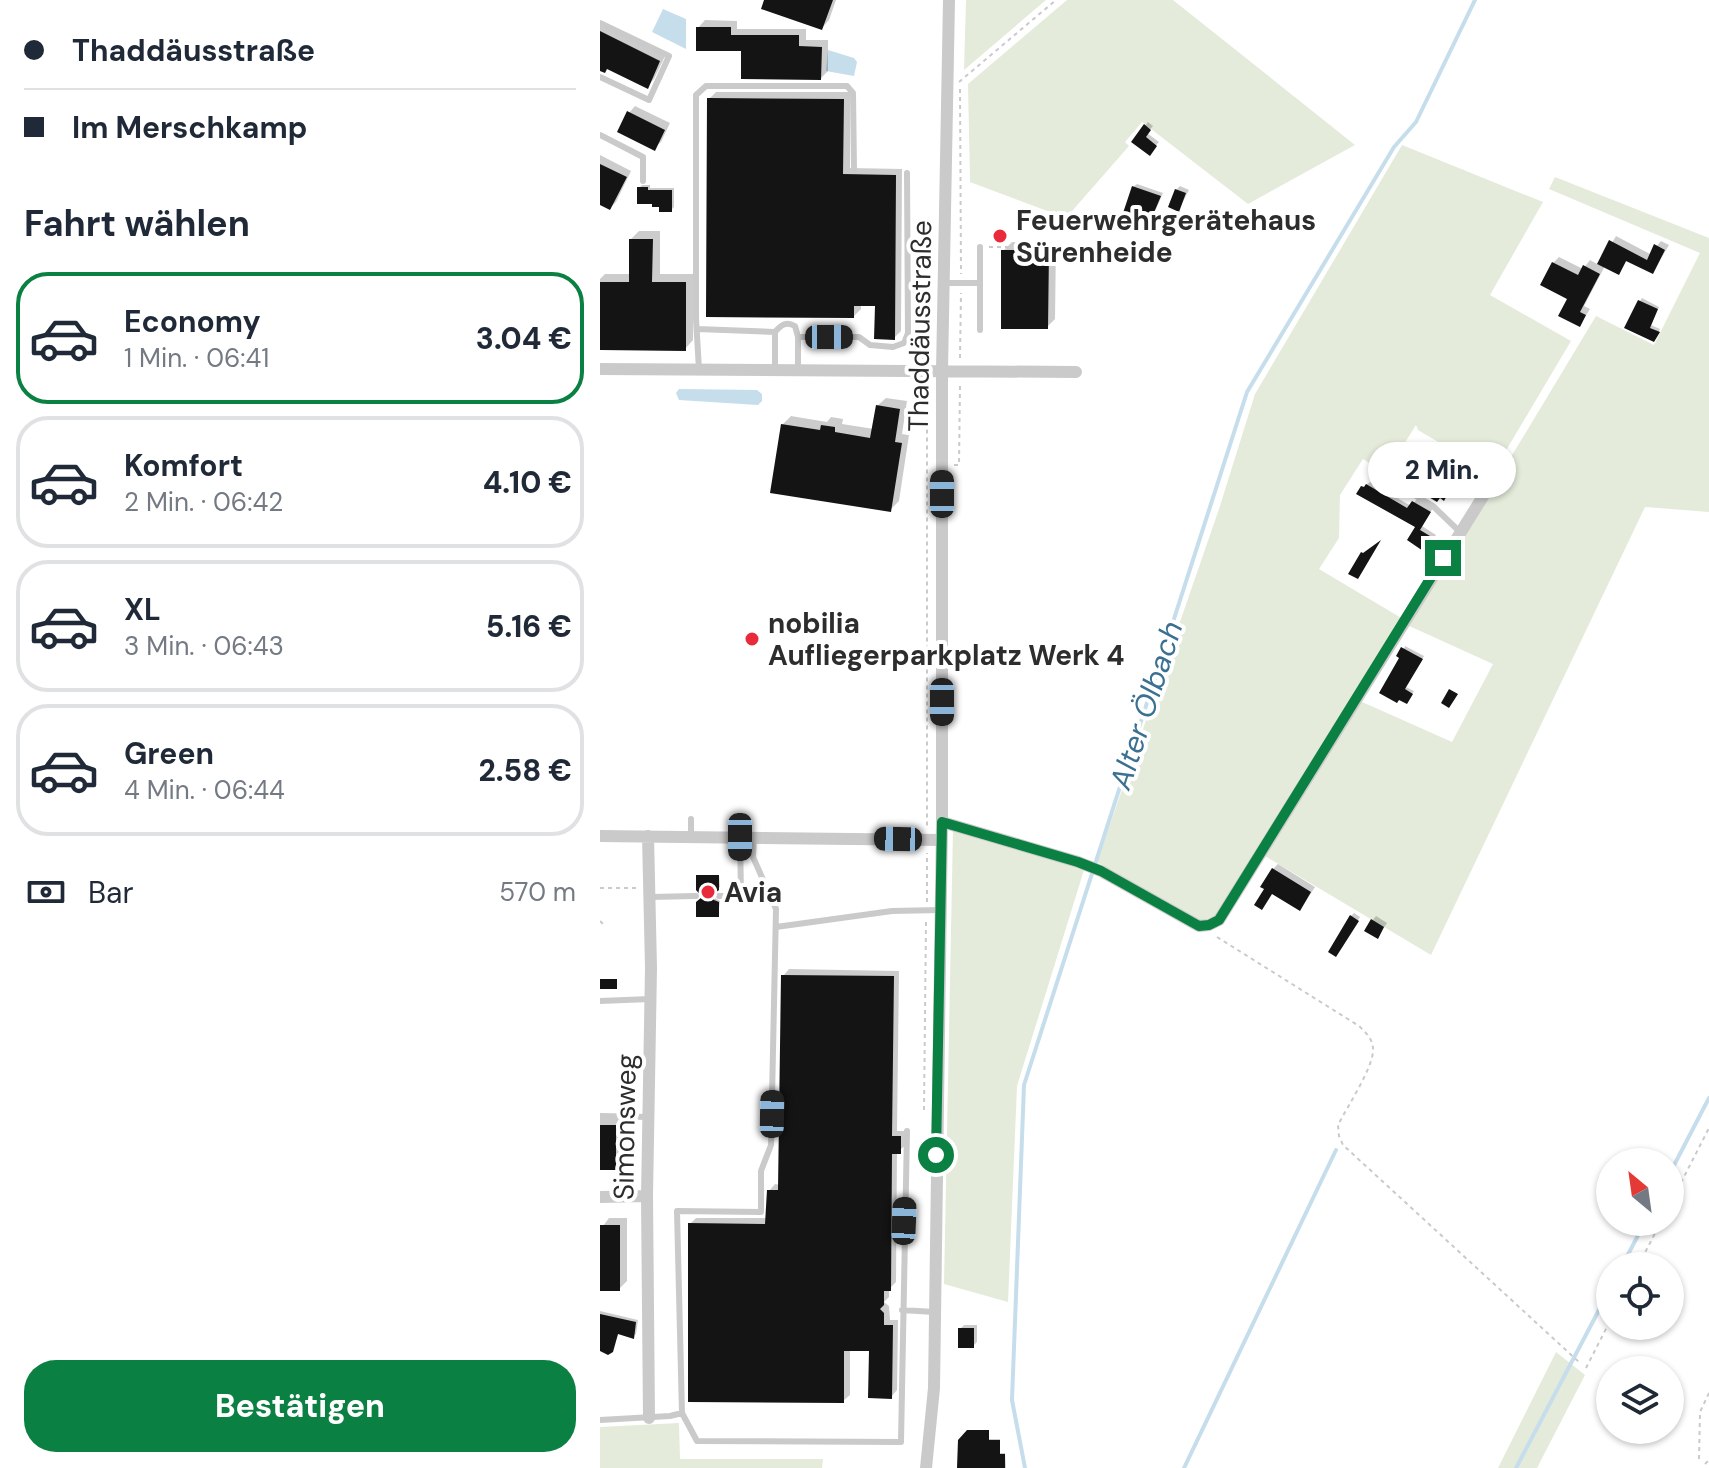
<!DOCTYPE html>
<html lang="de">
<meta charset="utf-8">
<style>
:root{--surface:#fff;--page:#f6f6f7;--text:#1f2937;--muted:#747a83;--line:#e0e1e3;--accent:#0b8043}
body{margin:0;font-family:"DM Sans",sans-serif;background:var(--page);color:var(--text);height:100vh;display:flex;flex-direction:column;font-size:30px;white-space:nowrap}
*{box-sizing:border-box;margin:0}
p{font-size:26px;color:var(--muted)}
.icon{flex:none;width:44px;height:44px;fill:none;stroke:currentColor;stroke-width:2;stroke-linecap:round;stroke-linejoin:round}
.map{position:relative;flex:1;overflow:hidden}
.panel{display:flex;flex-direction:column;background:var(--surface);width:600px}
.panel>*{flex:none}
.hud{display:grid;align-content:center;height:176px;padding:0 24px;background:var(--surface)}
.needle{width:52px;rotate:331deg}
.buttons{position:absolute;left:996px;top:1148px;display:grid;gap:16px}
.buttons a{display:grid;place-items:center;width:88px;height:88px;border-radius:50%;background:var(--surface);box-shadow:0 2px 6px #0004;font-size:40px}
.end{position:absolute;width:36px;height:36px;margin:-18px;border:10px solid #0b8043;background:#fff;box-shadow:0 0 0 4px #fff}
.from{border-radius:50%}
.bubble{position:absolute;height:56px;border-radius:28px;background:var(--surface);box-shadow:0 2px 6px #0004;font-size:26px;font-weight:800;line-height:56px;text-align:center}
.car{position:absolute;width:24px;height:48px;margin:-24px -12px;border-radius:10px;box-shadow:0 0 6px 2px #0007;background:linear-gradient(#222 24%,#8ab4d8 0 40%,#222 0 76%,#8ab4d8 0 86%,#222 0)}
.hud b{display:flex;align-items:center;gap:28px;height:76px;font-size:30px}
.hud b+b{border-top:2px solid var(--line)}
.hud i{width:20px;height:20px;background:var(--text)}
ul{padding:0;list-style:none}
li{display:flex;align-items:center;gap:24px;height:132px;margin:0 16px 12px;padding:0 8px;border:4px solid var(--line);border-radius:32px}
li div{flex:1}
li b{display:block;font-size:30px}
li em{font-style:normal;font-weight:800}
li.current{border-color:var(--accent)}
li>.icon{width:72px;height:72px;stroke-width:1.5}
h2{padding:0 24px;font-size:36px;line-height:96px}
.pay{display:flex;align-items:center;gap:20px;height:88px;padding:0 24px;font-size:30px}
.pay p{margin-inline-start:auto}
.primary-button{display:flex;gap:16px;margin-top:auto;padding:16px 24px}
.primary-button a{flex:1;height:92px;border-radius:32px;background:var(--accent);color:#fff;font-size:32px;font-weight:800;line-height:92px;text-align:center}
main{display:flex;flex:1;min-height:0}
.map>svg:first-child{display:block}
</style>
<main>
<section class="panel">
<div class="hud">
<b><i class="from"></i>Thaddäusstraße</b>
<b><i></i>Im Merschkamp</b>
</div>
<h2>Fahrt wählen</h2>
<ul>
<li class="current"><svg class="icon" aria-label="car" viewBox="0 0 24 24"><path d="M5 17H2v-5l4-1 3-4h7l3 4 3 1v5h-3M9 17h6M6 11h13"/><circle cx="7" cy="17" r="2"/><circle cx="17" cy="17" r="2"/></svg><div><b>Economy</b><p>1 Min. · 06:41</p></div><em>3.04 €</em></li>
<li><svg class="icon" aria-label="car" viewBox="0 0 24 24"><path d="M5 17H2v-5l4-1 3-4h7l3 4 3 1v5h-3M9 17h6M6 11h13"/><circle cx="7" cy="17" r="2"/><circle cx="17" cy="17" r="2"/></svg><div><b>Komfort</b><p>2 Min. · 06:42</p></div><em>4.10 €</em></li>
<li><svg class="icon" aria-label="car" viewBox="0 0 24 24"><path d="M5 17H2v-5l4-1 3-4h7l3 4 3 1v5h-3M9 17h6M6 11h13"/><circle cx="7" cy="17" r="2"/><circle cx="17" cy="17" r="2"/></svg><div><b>XL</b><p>3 Min. · 06:43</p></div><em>5.16 €</em></li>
<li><svg class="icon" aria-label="car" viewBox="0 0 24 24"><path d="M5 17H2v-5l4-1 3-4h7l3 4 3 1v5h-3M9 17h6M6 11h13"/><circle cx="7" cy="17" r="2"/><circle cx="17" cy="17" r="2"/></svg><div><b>Green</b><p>4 Min. · 06:44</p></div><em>2.58 €</em></li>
</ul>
<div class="pay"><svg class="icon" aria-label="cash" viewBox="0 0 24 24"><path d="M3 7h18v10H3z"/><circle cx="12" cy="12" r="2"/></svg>Bar<p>570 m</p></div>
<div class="primary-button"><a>Bestätigen</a></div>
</section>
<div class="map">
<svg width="1109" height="1468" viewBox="0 0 1109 1468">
<rect width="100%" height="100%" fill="#fff"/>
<!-- green -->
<path fill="#e4ebda" d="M366,0H446L364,70Z
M467,0H573L755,145L648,204L542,122L525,142L529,146L466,218L370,182L368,84Z
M802,145L943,202L890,295L971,341L892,474L818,430L816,425L786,473L763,459L740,495L739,538L719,569L803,619L617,916L601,921L497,862L619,509L655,394Z
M955,177L1109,238V512L1045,507L831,955L665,856L760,701L852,742L893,664L807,625L835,583L996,316L1054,345L1100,253L949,189Z
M353,830L484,870L417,1086L408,1302L344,1284Z
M956,1352L985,1375L937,1468H898Z
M79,1423L80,1459H223L222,1468H0V1427Z"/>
<!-- water -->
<path fill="#c6ddec" d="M63,9L86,19V49L52,32Z
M228,50L254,58L257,62L254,76L226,71Z
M79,389L157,390L162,394V401L158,405L79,400L76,393Z"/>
<!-- shadow -->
<path fill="#0003" d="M166,0H236L229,20L222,28Z
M105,20L137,21V29H206V40H228V71L221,78L143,49L98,28Z
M0,21L66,54L54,79L47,86L8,67H0Z
M116,92H250V168L302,169L301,331L294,338L277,304H261V309L254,316L109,99Z
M35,106L70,123L61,142L54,148L29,113Z
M548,122L553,126L547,133L559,142L549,153L533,141Z
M0,155L31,171L16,202L10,208L0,203Z
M537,184L563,193L556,209L552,212L544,210L539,216L533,187Z
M42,185H50V188H74V207L71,210L54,202L39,188Z
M580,186L589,190L579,209L576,190Z
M39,231H60V274H94L93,340L85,349L0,348V279L5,274H31V239Z
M1016,236L1050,254L1061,241L1069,245L1053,272L1028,259L1019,273L1005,266L984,306L990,309L980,325L953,263L959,257L983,269L990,260L999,265Z
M412,242L456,243L455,319L447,327L403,251Z
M1042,298L1059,307L1051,325L1060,329L1054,340L1040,301Z
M286,398L307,401L302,434L309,435L299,501L290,510L182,425L191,416L227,422L231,417L243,419L242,424L274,429L277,406Z
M806,449L845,471L849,466L869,477L861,490L851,488L846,496Z
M770,482L811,506L817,499L833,508L822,526L836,535L829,547L818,527L763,487Z
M805,646L824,656L806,687L814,691L809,699L799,698L801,657Z
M678,864L715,887L704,904L666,888L673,869Z
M100,875H119L120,887L113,892L115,898L120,901L118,915L105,897Z
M754,913L760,917L739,951L751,916Z
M776,916L787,923L781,932L773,920Z
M189,969L299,971L297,1131H306V1145L297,1152L296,1282L289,1289V1297L284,1302L289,1306L290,1320H298L297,1390L291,1397L271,1349H250V1395L243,1401L90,1224L96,1218H167L169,1191L175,1184L181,1185L183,976Z
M0,1119H22V1161L15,1168H0Z
M9,1218H27V1281L19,1289L0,1266V1230Z
M0,1311L38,1320L36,1334L33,1336L19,1332L12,1350L0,1345Z
M364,1325H377V1342L373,1346L360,1329Z
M370,1430H389V1439H400V1453H405L406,1468H359L360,1441Z"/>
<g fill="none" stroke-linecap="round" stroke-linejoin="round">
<!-- stream -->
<path stroke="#c6ddec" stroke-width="4" d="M1070,1173L1109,1098
M1022,1266L1045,1222
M425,1468L412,1400L424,1085L647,392L794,147L816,122L875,0
M584,1468L736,1150
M916,1468L1010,1289"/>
</g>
<!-- building -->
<path fill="#141414" d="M164,0H233L222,30L161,9Z
M96,27H131V35H199V46L222,47L221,80L141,79V51H96Z
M0,31L60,61L48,89L7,69L5,73L0,71Z
M107,98L244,99L243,174L296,175L295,340L274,339L275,306H254V318L106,317Z
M27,111L65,130L55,151L17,132Z
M544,124L551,130L546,137L557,146L550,156L531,142Z
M0,164L27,177L10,210L0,205Z
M532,186L561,196L553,215L543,211L540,219L523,213Z
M37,187H48V190H72V212H59V207H52V204H37Z
M575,189L586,193L579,212L568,207Z
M29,239H53L52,282H86V351L0,350V282H29Z
M1009,240L1047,260L1054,244L1065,250L1053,274L1026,261L1019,275L997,264Z
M401,250H449L448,329H401Z
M952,262L978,275L983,265L1000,274L980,312L986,315L980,327L958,316L967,299L940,285Z
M1038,300L1058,309L1050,328L1060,332L1054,342L1024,328Z
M276,405L300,409L295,442L302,443L291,512L170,493L181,424L220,430L221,425L235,427V432L270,438Z
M805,446L816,452L813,455L817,459L841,473L845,467L868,480L859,495L850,490L844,501L840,498L837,502L789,473Z
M766,484L807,508L812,501L831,512L820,530L835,539L826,553L807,540L815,527L756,494L761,486L764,487Z
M781,540L758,579L748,574L761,552L763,553Z
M801,647L823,659L805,689L813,694L807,704L799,700L797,703L779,693L799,658L796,656Z
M849,689L858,694L849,708L841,703Z
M672,868L711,892L700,911L672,894L662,910L654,905L664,889L660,887Z
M96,875H119V890L113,895L114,900L119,902V917H96V902L102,897L96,890Z
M750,915L759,921L736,957L728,952Z
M771,919L784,927L778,939L764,931Z
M181,975L294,976L292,1136H301V1154H292L291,1291H284V1305L280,1309L284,1313V1325H293L292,1399L268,1398L269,1351H244V1403L88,1402V1223L165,1224L167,1190H178Z
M0,979H17V989H0Z
M0,1125H16V1170H0Z
M0,1225H20V1291H0Z
M0,1314L36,1322L34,1339L18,1334L13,1352L8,1355L0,1351Z
M358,1328H374V1348H358Z
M367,1430H389V1440H400V1454H405V1468H357L358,1440Z"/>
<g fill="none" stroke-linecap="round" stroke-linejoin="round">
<!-- path -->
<path stroke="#cacaca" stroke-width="2" stroke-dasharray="4 4" stroke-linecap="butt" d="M359,82L456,0
M360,89L361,274
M389,247H463
M360,358L361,293
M323,359L329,344
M322,382L327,402V826
M354,465H359L360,385
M0,888H37
M327,902V853
M0,921L3,924
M617,937L759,1026C766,1033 772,1038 773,1048C775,1065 747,1107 738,1125L739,1136L743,1145L980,1363
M324,1110L326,921
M1070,1204L1109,1128
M1038,1266L1061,1222
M986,1368L1010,1321
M1099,1459L1100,1412L1109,1393
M1105,1464L1109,1460"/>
<!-- lane -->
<path stroke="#cacaca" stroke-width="6" d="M0,23L69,56L49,100L0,77
M0,135L43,157V181
M380,247V330
M343,283H380
M97,329L175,332C181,325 186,321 195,326L198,337V371
M175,332V370
M198,337H259L270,345L293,347L304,343L308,333L307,173
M99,370L96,318V95L106,86H247L253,93L254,170
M791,481L833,506L860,532
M91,819V837
M154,837L153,857L176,909L171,1145L161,1171V1212L77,1211L82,1413L97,1441L301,1442L307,1131
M119,896H141L140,837
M50,897L96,896
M176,927L292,911L340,910
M0,1001L50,999
M0,1116L48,1117
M302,1310L334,1312
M0,1420L70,1416L82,1413"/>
<!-- street -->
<path stroke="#cacaca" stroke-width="12" d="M0,369L476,372
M342,822L478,862L501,871L599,926L609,925L619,920L897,474
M0,836L341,840
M48,836L51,968L47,1196L49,1418
M0,1197L47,1196
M326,1468L334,1388L342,822V371L349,0"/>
</g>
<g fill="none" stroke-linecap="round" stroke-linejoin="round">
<!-- route -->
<path stroke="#0b8043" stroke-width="10" d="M336,1155L342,822L478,862L501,871L599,926L609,925L619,920L843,558"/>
</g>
<!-- markers -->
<g fill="#e92a3b" stroke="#fff" stroke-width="3">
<circle cx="400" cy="236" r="8"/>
<circle cx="152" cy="639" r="8"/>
<circle cx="108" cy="892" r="8"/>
</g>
<g text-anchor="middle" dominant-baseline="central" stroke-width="8" stroke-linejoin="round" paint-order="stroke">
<!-- poi labels -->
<g font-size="28" font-weight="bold" fill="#2d2d2d" stroke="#fff" text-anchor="start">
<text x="416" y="220">Feuerwehrgerätehaus<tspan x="416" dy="32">Sürenheide</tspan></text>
<text x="168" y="623">nobilia<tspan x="168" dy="32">Aufliegerparkplatz Werk 4</tspan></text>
<text x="124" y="892">Avia</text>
</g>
<!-- street labels -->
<g font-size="28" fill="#2d2d2d" stroke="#fff">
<text transform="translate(320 326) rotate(-89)">Thaddäusstraße</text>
<text transform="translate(25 1127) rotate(-89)">Simonsweg</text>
</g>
<!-- water labels -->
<g font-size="30" font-style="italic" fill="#3a7091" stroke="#fff">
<text transform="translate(546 705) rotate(-72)">Alter Ölbach</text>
</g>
</g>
</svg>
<div class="buttons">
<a><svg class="needle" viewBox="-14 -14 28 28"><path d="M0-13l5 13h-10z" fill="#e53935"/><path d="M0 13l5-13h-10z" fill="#747a83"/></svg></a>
<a><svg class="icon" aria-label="locate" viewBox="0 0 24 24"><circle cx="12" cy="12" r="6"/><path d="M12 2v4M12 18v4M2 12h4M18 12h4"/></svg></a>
<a><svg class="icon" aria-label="layers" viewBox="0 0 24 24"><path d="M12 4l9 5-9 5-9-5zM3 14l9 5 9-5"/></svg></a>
</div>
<i class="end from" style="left:336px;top:1155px"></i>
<i class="end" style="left:843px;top:558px"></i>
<div class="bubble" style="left:768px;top:442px;width:148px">2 Min.</div>
<i class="car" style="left:229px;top:337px;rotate:90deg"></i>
<i class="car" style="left:342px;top:494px;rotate:0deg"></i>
<i class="car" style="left:342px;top:702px;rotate:180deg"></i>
<i class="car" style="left:140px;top:837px;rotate:180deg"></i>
<i class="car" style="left:298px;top:839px;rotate:271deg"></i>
<i class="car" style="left:172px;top:1114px;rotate:1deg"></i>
<i class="car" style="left:304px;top:1221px;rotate:2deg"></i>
</div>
</main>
